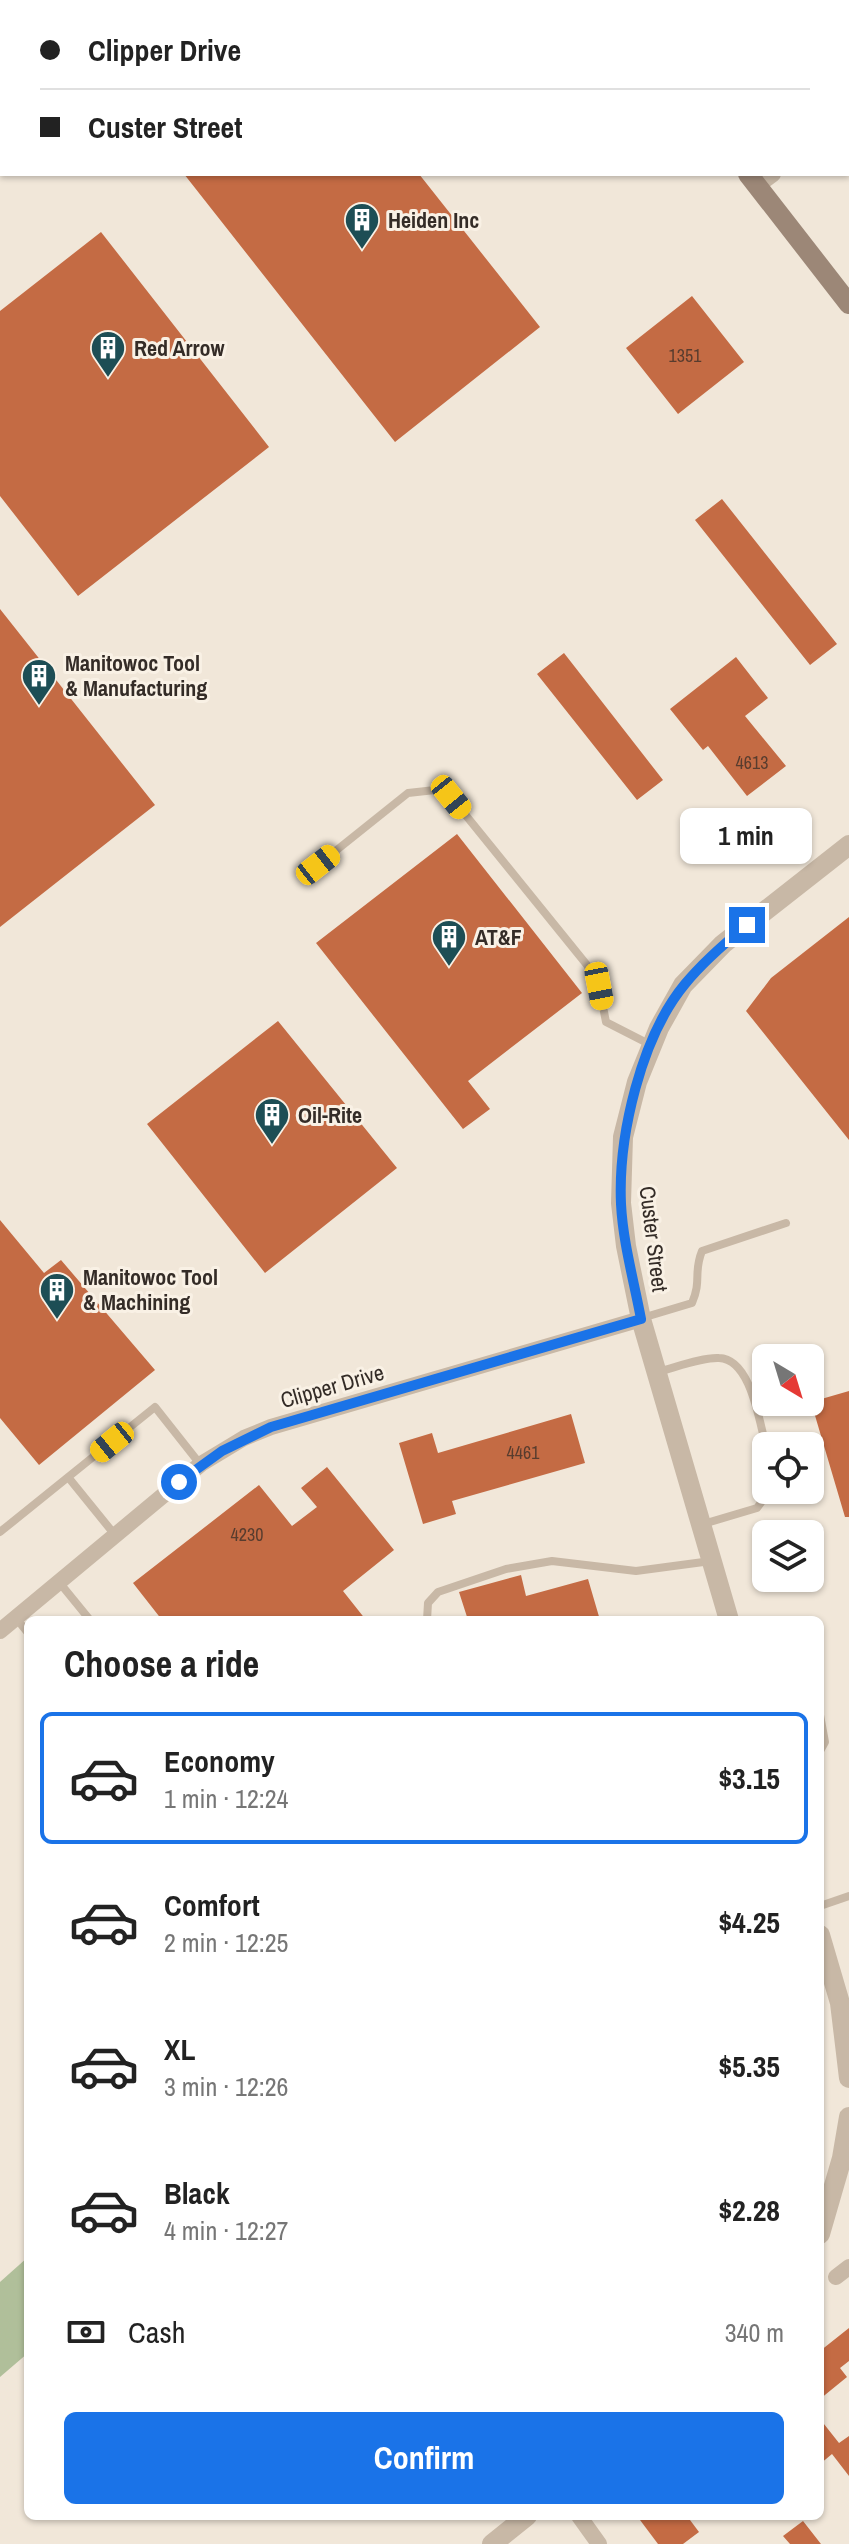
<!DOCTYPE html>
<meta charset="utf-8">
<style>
:root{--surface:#fff;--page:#f2f2f2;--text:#222;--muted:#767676;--line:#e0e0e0;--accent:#1a73e8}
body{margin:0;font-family:"Archivo Narrow",sans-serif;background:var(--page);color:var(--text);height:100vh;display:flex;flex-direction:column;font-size:30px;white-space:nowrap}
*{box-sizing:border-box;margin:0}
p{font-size:26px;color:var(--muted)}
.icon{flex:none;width:44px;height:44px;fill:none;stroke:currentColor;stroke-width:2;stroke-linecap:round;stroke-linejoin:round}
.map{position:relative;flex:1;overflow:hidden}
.details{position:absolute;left:24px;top:1616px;width:800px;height:904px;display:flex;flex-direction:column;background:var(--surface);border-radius:12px;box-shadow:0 2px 6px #0004}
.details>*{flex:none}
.top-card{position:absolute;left:0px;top:0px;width:850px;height:176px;box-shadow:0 2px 6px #0004;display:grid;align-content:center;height:176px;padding:0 40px;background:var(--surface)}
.needle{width:52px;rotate:142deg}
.fabs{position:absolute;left:752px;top:1344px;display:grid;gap:16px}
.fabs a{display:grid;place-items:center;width:72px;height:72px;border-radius:12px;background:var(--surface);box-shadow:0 2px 6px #0004;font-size:40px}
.end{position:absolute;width:36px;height:36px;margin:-18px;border:10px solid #1a73e8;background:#fff;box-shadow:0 0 0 4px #fff}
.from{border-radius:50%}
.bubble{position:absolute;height:56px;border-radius:12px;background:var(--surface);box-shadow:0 2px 6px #0004;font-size:26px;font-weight:800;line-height:56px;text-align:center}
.car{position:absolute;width:24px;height:48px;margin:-24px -12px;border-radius:10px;box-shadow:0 0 6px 2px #0007;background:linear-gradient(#f5c518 24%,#345 0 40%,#f5c518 0 76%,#345 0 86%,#f5c518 0)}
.top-card b{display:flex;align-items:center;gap:28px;height:76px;font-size:30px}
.top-card b+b{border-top:2px solid var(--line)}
.top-card i{width:20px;height:20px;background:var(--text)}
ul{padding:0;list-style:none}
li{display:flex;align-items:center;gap:24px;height:132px;margin:0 16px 12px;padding:0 24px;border:4px solid transparent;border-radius:12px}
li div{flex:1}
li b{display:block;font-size:30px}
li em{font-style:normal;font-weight:800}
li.current{border-color:var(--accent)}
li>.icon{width:72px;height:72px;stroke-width:1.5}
h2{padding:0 40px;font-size:36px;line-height:96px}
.pay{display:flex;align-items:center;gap:20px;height:88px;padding:0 40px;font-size:30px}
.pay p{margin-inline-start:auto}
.button{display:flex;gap:16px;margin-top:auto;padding:16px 40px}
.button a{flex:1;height:92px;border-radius:12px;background:var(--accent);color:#fff;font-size:32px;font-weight:800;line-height:92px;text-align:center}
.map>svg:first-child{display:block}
</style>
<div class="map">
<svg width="849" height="2544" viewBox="0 0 849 2544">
<rect width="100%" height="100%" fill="#f1e7d9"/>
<!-- green -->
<path fill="#b0bf9a" d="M28,2257V2353L0,2377V2282Z"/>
<!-- building -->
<path fill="#c46b44" d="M184,174H419L540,327L395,442Z
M101,232L269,447L78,596L0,496V311Z
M692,296L744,362L678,414L626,348Z
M722,499L837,644L810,665L695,520Z
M0,609L155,805L0,927Z
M564,653L663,780L637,800L537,674Z
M736,657L768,698L745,716L786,766L747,796L708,746L703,750L670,709Z
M457,834L582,993L468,1081L490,1109L463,1129L316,943Z
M849,917V1140L746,1011L771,978Z
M278,1021L397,1168L265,1273L147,1124Z
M0,1220L44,1273L61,1260L155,1370L39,1465L0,1418Z
M849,1391V1517H845L811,1402Z
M571,1414L585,1463L452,1501L456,1514L423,1524L399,1443L432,1433L438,1453Z
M327,1467L394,1550L343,1591L366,1620H162L133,1583L259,1485L292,1526L317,1507L301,1488Z
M521,1575L526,1596L588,1579L600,1620H468L459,1592Z
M849,2328V2361L840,2368L847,2377L820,2399V2351Z
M820,2419L839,2443L849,2436V2476L832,2454L820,2464Z
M637,2516H687L699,2532L683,2544H658Z
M803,2521L821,2544H790L783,2536Z"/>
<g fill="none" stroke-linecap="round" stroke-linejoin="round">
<!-- service -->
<path stroke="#c8b8a6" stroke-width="8" d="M154,0L156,2
M318,865L408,793L435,790L451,797L587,965L599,986L606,1022L651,1045
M642,1318L692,1303C702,1280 693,1273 702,1251L786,1223
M657,1372C674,1368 702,1357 719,1358C751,1359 759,1421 766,1446
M68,1477L115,1535
M703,1524L757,1508L770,1490
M0,1532L155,1407L200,1464
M59,1582L90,1620
M16,1618L28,1633
M427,1620L428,1603L438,1592L506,1569L552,1561L636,1571L711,1561
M820,1715L825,1742L820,1751
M820,1906L849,1896"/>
<!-- minor -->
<path stroke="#c8b8a6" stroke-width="16" d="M183,2L186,0
M848,119L849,118
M0,146L2,144
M757,186L773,174
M0,1631L201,1464L244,1438L271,1427L641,1319
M836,2277L849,2267
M579,2516L599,2544"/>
<!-- tertiary -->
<path stroke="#c8b8a6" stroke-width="20" d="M729,1620L641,1319L626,1246L621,1203L623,1137L637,1082L659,1028L683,985L723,944L849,845
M820,1935L840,2003L849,2078
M820,2234L842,2158L849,2117
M492,2544L527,2516"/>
<!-- secondary -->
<path stroke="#9c8777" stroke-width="20" d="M593,0L594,2
M630,0L632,2
M748,174L849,304"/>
</g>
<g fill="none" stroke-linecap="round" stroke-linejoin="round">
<!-- route -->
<path stroke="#1a73e8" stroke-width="10" d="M179,1482L222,1451L271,1427L641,1319C634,1281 623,1243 621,1204C618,1136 641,1037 685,984C703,962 725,943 747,925"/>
</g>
<!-- icons -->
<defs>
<symbol id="building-pin" viewBox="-11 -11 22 30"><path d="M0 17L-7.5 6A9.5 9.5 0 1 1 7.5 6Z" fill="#1d4e55" stroke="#f9f1e5"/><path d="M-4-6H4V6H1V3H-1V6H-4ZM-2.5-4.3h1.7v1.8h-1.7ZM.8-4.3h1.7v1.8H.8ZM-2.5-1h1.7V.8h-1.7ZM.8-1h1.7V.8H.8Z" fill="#fff"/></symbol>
</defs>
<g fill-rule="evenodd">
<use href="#building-pin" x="342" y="200" width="40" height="54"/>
<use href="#building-pin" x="88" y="328" width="40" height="54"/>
<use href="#building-pin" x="19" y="656" width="40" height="54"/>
<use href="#building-pin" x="429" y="917" width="40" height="54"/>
<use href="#building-pin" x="252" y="1095" width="40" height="54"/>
<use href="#building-pin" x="37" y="1270" width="40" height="54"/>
</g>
<g text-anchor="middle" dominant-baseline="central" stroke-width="6" stroke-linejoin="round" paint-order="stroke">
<!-- number labels -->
<g font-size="18" fill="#583c2e">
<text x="685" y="355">1351</text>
<text x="752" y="762">4613</text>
<text x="523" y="1452">4461</text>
<text x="247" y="1534">4230</text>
</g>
<!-- poi labels -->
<g font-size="22" font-weight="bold" fill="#342c27" stroke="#f9f1e5" text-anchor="start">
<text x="388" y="220">Heiden Inc</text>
<text x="134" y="348">Red Arrow</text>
<text x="65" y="663">Manitowoc Tool<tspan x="65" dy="25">&amp; Manufacturing</tspan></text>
<text x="475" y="937">AT&amp;F</text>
<text x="298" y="1115">Oil-Rite</text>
<text x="83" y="1277">Manitowoc Tool<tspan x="83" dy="25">&amp; Machining</tspan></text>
</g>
<!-- street labels -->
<g font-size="22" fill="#342c27" stroke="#f9f1e5">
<text transform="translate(654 1239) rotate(83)">Custer Street</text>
<text transform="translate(332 1386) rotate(-16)">Clipper Drive</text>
</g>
</g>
</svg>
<div class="fabs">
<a><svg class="needle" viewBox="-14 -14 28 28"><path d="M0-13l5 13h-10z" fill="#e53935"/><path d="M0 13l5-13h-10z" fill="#767676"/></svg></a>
<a><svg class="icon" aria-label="locate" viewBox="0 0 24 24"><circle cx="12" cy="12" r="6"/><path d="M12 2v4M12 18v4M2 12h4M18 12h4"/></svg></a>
<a><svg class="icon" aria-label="layers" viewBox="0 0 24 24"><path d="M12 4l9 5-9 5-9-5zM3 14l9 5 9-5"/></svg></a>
</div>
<i class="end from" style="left:179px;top:1482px"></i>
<i class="end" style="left:747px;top:925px"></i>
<div class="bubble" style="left:680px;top:808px;width:132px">1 min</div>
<i class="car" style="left:451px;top:797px;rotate:141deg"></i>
<i class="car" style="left:318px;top:865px;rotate:52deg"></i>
<i class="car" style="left:599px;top:986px;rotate:169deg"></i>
<i class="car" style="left:112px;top:1442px;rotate:231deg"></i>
<div class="top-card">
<b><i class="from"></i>Clipper Drive</b>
<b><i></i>Custer Street</b>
</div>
<section class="details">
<h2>Choose a ride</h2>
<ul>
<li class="current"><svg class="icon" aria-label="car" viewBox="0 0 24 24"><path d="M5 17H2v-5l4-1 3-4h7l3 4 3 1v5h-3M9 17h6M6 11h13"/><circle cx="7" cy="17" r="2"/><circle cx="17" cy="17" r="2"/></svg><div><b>Economy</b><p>1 min · 12:24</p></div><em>$3.15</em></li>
<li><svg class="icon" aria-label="car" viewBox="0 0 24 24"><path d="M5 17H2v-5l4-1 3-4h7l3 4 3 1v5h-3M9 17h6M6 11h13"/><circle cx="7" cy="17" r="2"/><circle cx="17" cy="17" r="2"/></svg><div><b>Comfort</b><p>2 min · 12:25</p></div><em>$4.25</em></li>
<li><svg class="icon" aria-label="car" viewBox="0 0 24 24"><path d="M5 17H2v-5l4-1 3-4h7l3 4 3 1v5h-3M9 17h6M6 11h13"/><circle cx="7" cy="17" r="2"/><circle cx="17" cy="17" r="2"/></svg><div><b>XL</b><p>3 min · 12:26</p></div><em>$5.35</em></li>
<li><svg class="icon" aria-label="car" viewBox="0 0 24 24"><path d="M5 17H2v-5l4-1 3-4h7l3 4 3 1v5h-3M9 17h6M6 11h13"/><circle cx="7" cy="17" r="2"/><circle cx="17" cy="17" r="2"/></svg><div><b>Black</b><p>4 min · 12:27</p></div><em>$2.28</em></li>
</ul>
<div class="pay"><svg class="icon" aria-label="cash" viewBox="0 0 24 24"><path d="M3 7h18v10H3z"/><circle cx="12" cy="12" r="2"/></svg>Cash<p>340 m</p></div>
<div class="button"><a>Confirm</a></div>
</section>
</div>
